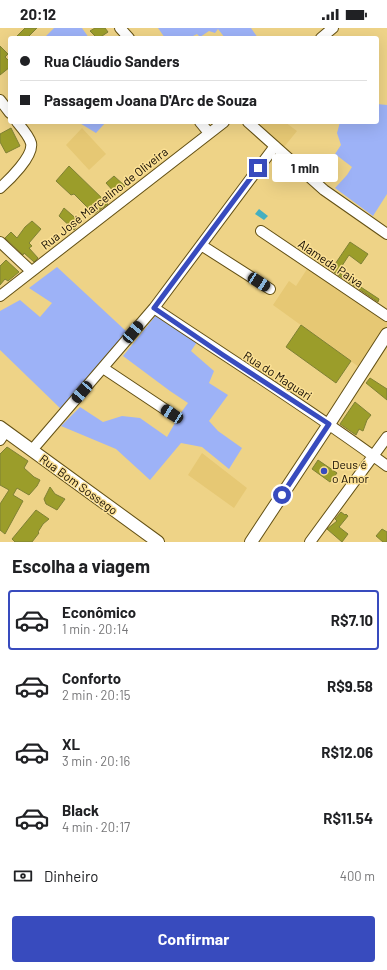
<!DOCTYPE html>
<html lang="pt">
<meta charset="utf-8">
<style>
:root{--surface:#fff;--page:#f6f6f6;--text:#202124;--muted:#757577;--line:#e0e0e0;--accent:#384bbe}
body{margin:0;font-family:Barlow,sans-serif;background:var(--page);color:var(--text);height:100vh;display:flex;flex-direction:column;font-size:15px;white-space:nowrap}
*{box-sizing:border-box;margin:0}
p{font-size:13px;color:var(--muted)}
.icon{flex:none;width:22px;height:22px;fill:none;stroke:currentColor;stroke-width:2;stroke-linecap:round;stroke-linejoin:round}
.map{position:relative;height:514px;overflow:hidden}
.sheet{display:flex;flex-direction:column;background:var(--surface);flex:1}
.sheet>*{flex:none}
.banner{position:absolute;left:8px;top:8px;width:371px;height:88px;border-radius:4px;box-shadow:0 4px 16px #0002;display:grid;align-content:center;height:88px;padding:0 12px;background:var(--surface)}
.end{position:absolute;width:18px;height:18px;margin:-9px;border:5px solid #384bbe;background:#fff;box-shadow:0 0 0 2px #fff}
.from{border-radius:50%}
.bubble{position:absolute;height:28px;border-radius:4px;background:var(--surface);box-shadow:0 4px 16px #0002;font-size:13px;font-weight:700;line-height:28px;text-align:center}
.car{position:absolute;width:12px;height:24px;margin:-12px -6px;border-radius:5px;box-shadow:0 0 3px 1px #0007;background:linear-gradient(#222 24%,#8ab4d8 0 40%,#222 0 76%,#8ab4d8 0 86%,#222 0)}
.banner b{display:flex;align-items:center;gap:14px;height:38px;font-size:15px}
.banner b+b{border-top:1px solid var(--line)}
.banner i{width:10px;height:10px;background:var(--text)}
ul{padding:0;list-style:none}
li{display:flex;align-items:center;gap:12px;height:60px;margin:0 8px 6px;padding:0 4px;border:2px solid transparent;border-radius:4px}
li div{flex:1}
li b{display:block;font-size:15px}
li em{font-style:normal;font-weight:700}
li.on{border-color:var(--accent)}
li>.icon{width:36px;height:36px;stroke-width:1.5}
h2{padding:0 12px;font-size:18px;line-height:48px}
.pay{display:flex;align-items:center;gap:10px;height:44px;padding:0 12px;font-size:15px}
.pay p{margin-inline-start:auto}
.button{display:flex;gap:8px;margin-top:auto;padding:8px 12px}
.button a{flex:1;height:46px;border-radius:4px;background:var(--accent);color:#fff;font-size:16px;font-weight:700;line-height:46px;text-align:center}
.status{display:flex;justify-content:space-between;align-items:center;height:28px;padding:0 20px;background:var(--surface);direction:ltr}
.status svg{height:11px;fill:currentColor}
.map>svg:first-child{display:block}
</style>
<div class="status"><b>20:12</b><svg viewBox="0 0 49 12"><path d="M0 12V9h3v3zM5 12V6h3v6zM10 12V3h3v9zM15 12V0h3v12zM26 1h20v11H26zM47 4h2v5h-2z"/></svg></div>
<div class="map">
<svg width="387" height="514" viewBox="0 0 387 514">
<rect width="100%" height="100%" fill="#eed387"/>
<!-- built -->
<path fill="#e6c874" d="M258,94H285L297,103L284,119Z
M82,100L106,126L89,142L66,117Z
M309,238L387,293V298L359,339L273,277L289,253L296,258Z
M202,425L247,460L234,480L188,447Z"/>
<!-- green -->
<path fill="#9db2f7" d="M54,0H82L89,10H44Z
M158,0H251L258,10H225L218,1L215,5L209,3L200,9L197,6L189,10H165Z
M377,76L387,77V166L373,188L335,160L347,147L352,139L335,126L341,117L337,105L340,94H377Z
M78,94H106L96,105Z
M57,239L127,304L62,382L0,322V283L20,272L40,289L52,275L29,260Z
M157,286L197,314L191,323L214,343L209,355L228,367L209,393L218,403L242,420L229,441L202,419L181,415L150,452L116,421L61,398L80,379L103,394L122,388L140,390L167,409L180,386L188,375L170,363L123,328Z"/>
<!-- water -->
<path fill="#44afc1" d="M259,181L268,188L264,192L255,186Z"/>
<!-- building -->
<path fill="#9b9d2a" stroke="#7f8134" d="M25,0H37L27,10H15Z
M95,0H105L108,4L99,10H97L90,3Z
M0,18L8,26L5,29L10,34V39L0,47Z
M11,100L20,118L6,125L0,114V106Z
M69,138L108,176L94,186L74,166L71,167L56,153Z
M114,148L125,158L116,166L106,155Z
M64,180L80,194L74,202L59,188Z
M32,193L41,201L29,215L32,218L29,220L38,230L34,234L24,225L23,227L5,210L11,204L17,210L25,199Z
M350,214L368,226L361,236L349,227L338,244L379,271L378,274L331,242Z
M6,232L19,244L8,253L5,251L0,257V238Z
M301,297L351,333L336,355L286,319Z
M370,350L387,361V372L366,355Z
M355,374L371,387L367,392L363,403L359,401L356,407L340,396Z
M7,419L28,433L24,440L34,449L40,452L37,458L29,467L17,460L13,467L23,473L5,506L0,502V476L9,462L0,457V426Z
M318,432L337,445L330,454L312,441Z
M50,459L55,466L65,471L57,482L46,476L44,471Z
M36,482L49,491L43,496L38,504L39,505L32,514H15L12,511Z
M341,484L345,487L346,486L348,488L339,499L348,506L342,514L327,501L337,493L335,491Z
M382,501L387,504V514H383L376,508Z"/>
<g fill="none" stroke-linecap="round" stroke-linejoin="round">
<defs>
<path id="minor" d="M120,0L129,10
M321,10L333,0
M0,72L10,85
M200,94L209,105
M248,94L324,162L387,206
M0,160C9,152 34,128 31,115C29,108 22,100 17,94
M261,203L387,288
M0,214L31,243
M201,217L270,261
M0,268L224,94
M154,280C231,332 312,382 387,438
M103,340L172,386
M0,412L6,403
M32,422L154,280L275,118
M310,514L387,409"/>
<path id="major" d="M0,399L158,514
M251,514L329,396L387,306"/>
</defs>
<!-- minor casing -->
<use href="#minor" stroke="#635014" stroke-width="12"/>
<!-- major casing -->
<use href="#major" stroke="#635014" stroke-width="14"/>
<!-- minor -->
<use href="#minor" stroke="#fff" stroke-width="10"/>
<!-- major -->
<use href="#major" stroke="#fff" stroke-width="12"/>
</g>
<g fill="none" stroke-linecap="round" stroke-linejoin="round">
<!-- route -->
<path stroke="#384bbe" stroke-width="5" d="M258,140L154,280L223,327L329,396L282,467"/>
</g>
<!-- markers -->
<circle fill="#384bbe" stroke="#fbe094" stroke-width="1.5" cx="324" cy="443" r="4"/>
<g text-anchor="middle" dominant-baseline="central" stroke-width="3" stroke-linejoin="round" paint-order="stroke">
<!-- street labels -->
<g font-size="12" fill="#120a00" stroke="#fbe094">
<text transform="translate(104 170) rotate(-38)">Rua José Marcelino de Oliveira</text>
<text transform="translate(331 235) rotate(34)">Alameda Paiva</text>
<text transform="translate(278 347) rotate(33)">Rua do Maguari</text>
<text transform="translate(79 456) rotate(36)">Rua Bom Sossego</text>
</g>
<!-- poi labels -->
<g font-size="12" fill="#120a00" stroke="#fbe094" text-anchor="start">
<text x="332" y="436">Deus é<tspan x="332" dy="14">o Amor</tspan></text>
</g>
</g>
</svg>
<i class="end from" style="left:282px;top:467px"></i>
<i class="end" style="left:258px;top:140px"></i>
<div class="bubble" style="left:272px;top:126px;width:66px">1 min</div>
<i class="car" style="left:259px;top:254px;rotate:123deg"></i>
<i class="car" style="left:133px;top:304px;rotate:40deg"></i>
<i class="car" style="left:82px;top:364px;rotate:221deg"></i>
<i class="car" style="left:172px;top:386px;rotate:303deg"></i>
<div class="banner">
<b><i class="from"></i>Rua Cláudio Sanders</b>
<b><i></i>Passagem Joana D'Arc de Souza</b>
</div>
</div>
<section class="sheet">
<h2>Escolha a viagem</h2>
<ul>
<li class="on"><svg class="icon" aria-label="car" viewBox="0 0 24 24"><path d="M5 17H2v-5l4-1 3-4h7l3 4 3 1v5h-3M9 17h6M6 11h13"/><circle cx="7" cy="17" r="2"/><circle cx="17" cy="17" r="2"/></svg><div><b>Econômico</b><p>1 min · 20:14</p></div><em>R$7.10</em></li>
<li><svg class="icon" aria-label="car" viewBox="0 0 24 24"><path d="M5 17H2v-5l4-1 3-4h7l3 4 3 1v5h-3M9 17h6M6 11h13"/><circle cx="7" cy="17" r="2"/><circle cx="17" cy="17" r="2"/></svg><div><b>Conforto</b><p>2 min · 20:15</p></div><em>R$9.58</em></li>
<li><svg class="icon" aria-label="car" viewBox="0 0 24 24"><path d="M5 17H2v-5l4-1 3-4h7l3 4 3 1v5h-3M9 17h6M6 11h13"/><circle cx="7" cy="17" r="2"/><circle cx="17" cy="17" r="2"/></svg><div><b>XL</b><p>3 min · 20:16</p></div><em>R$12.06</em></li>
<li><svg class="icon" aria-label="car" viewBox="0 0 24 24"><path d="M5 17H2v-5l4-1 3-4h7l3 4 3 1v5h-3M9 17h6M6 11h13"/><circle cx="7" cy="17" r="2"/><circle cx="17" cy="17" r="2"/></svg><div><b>Black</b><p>4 min · 20:17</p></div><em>R$11.54</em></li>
</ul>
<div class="pay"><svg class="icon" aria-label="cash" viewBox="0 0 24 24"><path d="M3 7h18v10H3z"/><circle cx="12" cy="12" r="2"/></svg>Dinheiro<p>400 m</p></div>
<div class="button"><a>Confirmar</a></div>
</section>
